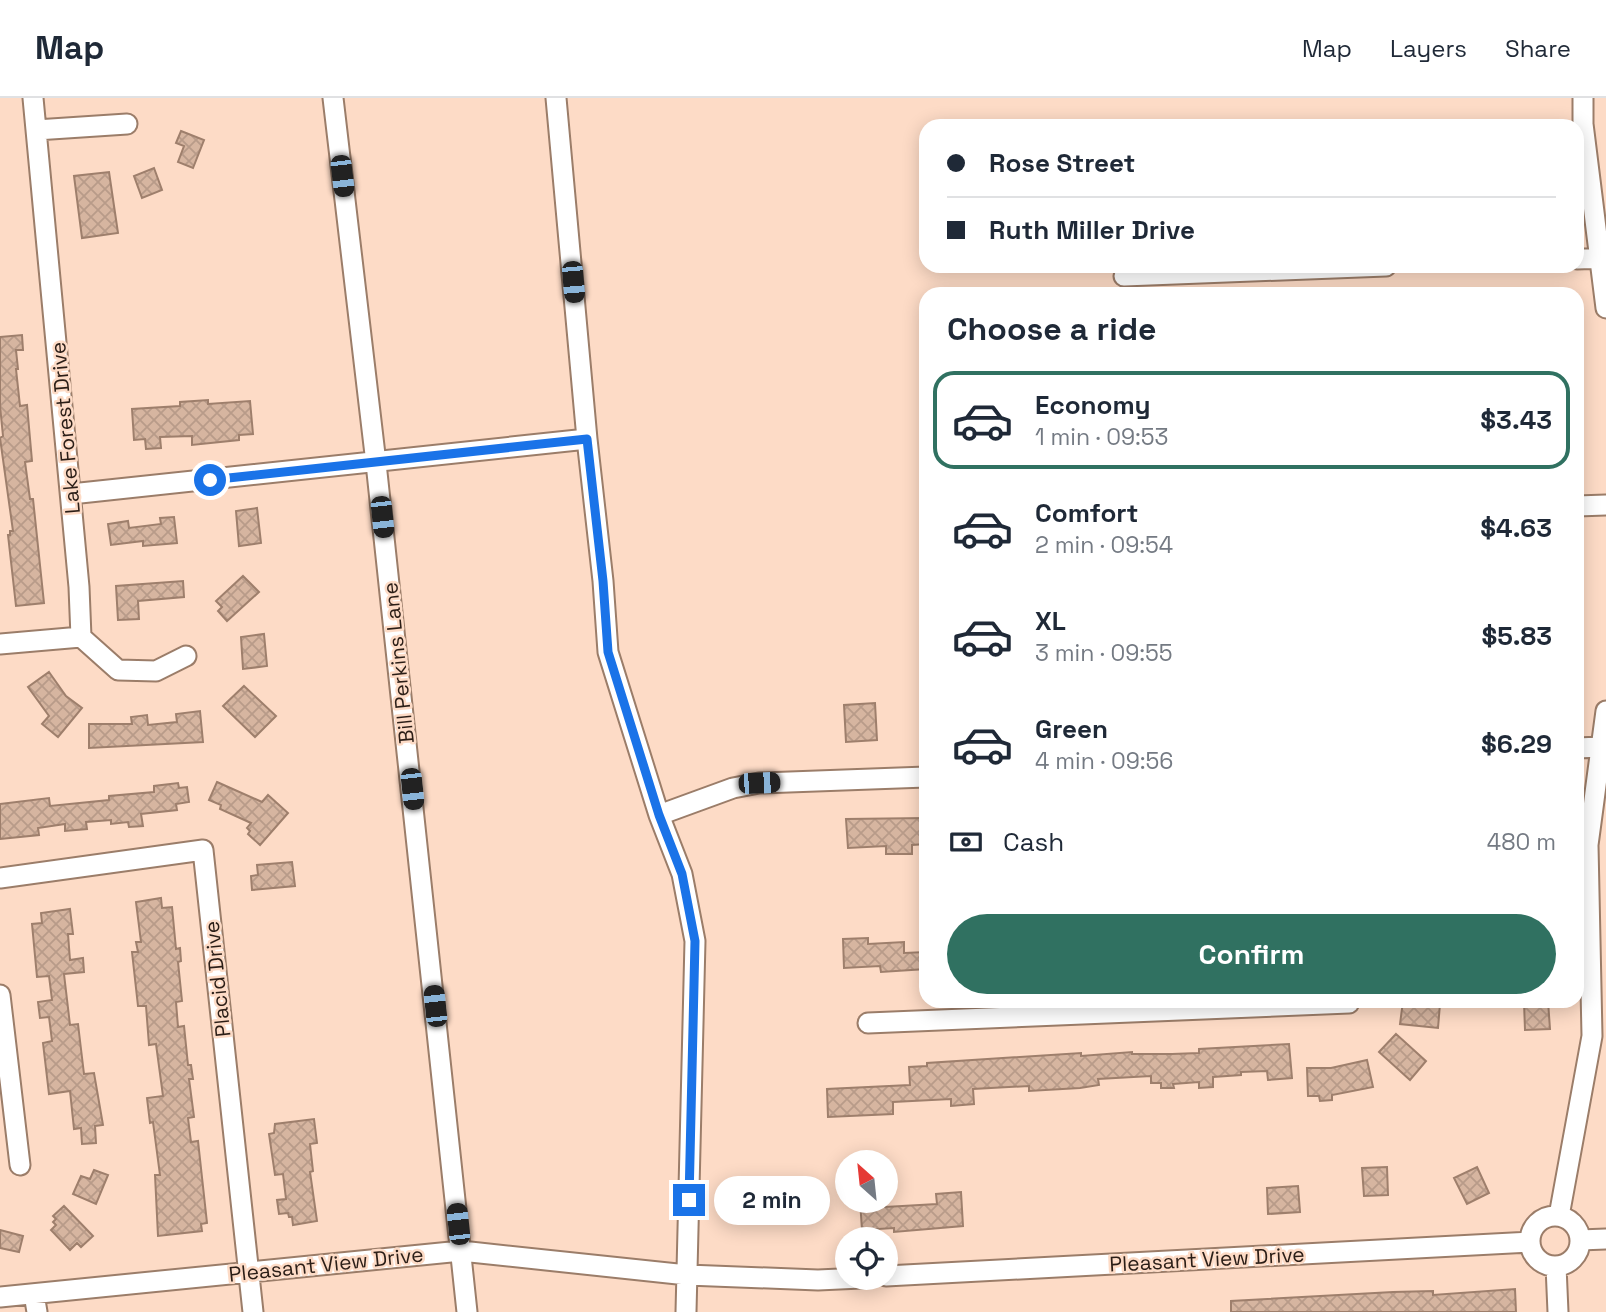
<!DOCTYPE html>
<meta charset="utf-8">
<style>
:root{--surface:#fff;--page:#f2f2f3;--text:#1f2937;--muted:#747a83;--line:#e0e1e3;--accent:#307161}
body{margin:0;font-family:"Space Grotesk",sans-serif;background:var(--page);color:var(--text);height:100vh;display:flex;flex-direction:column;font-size:26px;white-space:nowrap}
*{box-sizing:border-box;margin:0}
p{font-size:23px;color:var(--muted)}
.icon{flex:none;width:38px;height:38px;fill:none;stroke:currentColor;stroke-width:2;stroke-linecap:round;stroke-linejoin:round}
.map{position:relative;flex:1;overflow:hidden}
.details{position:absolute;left:919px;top:189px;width:665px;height:721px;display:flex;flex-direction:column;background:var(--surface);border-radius:21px;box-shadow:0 4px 18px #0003}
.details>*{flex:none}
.guide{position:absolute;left:919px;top:21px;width:665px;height:154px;border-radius:21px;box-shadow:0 4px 18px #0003;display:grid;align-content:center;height:154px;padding:0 28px;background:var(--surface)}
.needle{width:46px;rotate:333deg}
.controls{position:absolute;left:835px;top:1052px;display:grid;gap:14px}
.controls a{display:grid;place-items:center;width:63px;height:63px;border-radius:50%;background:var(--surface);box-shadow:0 4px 18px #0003;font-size:35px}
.end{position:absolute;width:32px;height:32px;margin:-16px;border:9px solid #1a73e8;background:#fff;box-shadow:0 0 0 4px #fff}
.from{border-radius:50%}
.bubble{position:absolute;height:49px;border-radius:24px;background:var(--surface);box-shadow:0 4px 18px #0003;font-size:23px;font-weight:600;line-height:49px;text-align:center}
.car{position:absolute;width:21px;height:42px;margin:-21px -10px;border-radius:9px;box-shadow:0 0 5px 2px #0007;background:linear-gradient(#222 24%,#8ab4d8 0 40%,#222 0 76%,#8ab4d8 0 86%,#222 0)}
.guide b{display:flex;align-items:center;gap:24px;height:66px;font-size:26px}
.guide b+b{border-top:2px solid var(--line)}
.guide i{width:18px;height:18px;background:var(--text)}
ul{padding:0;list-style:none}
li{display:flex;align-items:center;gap:21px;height:98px;margin:0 14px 10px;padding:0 14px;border:4px solid transparent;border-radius:21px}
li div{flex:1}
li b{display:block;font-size:26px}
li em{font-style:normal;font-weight:600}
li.active{border-color:var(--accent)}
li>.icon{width:63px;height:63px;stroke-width:1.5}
h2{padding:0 28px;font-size:32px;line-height:84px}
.pay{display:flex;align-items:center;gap:18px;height:77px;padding:0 28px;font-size:26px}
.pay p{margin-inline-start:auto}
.action{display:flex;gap:14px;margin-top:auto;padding:14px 28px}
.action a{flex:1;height:80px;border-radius:42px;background:var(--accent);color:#fff;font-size:28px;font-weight:600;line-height:80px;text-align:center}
header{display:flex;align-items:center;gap:42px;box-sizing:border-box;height:98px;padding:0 35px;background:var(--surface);border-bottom:2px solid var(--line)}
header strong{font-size:33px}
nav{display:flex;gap:38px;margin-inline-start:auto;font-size:24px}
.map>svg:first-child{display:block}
</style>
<header>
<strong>Map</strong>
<nav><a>Map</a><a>Layers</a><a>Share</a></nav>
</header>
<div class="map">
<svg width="1606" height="1214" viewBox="0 0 1606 1214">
<defs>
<pattern id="building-cross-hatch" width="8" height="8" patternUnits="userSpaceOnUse" patternTransform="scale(1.75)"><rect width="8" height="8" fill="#d6b5a0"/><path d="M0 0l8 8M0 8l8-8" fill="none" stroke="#b89b89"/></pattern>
</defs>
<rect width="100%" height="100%" fill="#fddbc6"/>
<!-- building -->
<path fill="url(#building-cross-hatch)" stroke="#9e7f6c" stroke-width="2" d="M181,33L204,42L193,70L178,64L184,48L176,45Z
M154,70L162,92L142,100L134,78Z
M109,74L118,135L82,140L74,78Z
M22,237L23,252H16L18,271H16L20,308L27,307L32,363L25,364L30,401H33L44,505L16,508L8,437H10V433H13L0,340L3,338L0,308V239Z
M208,302V306L250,303L253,336L239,337V342L192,347V338L160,339L161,350L146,351L145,341L134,342L132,311L180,308V304Z
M257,410L261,445L239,448L236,413Z
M174,419L177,445L143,448V443L111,447L108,426L128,423L129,430L161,426L160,420Z
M243,478L259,494L227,523L218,513L222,509L216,503Z
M183,483L184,499L138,503L139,521L118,522L116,488Z
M264,536L267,568L243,571L241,539Z
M49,574L66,598L82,610L58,639L42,626L49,618L28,589Z
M244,588L276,618L255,639L223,608Z
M875,605L877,642L846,644L844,607Z
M200,613L203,644L89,650V626H132L131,619L147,617L148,627L177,624L176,616Z
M217,684L262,704L268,697L288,715L260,747L248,736L250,733L247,730L251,725L220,711L221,707L209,702Z
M178,685L179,690L187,689L189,704L176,706L177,712L141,716L143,728L129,729L128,724L111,726V722L86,724L87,731L65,733V726L38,730L39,737L0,741V706L49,700L50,708L109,702V698L154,694V688Z
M926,720V746L912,747V756H886V748L848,750L846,721Z
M292,764L295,788L252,792L251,778L258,777L257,767Z
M161,800L162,810L172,809L176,851L180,850L181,863L178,864L182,903L176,904L178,929L184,928L188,967H191L193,981H189L194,1019L188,1020L191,1044L198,1043L207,1125L201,1126L202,1133L158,1138L155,1077H160L153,1024L150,1025L147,1000L163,998L156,946L149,947L146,908H138L132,854H138L136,844H141L136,804Z
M70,811L73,836H68L70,862L83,860L84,874L64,876L70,927L78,926L84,976L94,975L103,1027L95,1028L96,1045L82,1046L81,1030L74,1031L70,993L49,996L43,945L52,943L49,919L40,920L38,904L52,902L49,878L37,879L32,826L42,825L41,815Z
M868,840V846L904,844V855L926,854V871L881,874L880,868L844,870L843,841Z
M1403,903L1440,906L1438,930L1400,926Z
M1533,903H1548L1550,931L1525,932L1524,904Z
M1396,936L1426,963L1410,982L1379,954Z
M1289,946L1292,980L1268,982L1267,973L1241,974V977L1213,979V989L1199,990V984L1173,986L1174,990H1161V985H1151V978L1098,981L1099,987L1080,990L1029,993V988L973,991L974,1006L951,1008V1001L893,1004V1016L828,1019L827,991L910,987L909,969L927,968V965L1081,955V958L1132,954V956H1172L1199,955V951Z
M1367,962L1373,989L1332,997V1002L1320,1003L1319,998H1308L1307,970H1331Z
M314,1021L317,1045L310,1046L313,1073L310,1074L317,1123L293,1127L292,1119H289L288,1115L279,1116L277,1102L286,1101L283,1076L275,1077L269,1036L274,1035L275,1026Z
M1387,1069L1388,1097L1364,1098L1362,1070Z
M1477,1069L1489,1095L1467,1106L1454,1080Z
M94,1072L108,1077L96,1106L73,1096L81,1078L90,1081Z
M1298,1088L1300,1114L1268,1116L1267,1090Z
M961,1094L963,1128L894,1134V1130L862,1132L860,1102H884L885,1109L937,1106L936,1096Z
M64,1108L93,1138L81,1149L77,1145L70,1152L51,1132L56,1127L53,1124L56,1121L53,1118Z
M0,1132L23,1138L19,1154L0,1150Z
M1515,1191L1516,1214H1231V1203L1393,1194L1433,1193V1197Z"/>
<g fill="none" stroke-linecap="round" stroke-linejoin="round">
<defs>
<path id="minor" d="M33,0L79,489L81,539L118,572L156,573L186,558
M333,0L376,365L467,1214
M556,0L587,341L603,483L608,554L659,717L682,776L695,843L686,1214
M1583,0V26L1606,210
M36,32L127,26
M1577,161L1606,160
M1124,178L1386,168
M71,396L587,341
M1577,408L1606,407
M0,546L81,539
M1577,650L1601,649
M659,717L733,690L759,685L926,679
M0,780L203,752L253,1214
M0,897L20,1067
M868,925L1349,905
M1530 1143a25 25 0 1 1 50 0a25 25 0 1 1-50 0Z
M1559,1118L1592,938L1588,747L1606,613
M1580,1142L1606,1141
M1556,1168L1558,1214
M886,1178L1529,1144
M34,1196L37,1214
M0,1199L461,1153L687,1177L818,1182L861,1180"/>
</defs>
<!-- minor casing -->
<use href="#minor" stroke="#9b7d69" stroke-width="23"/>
<!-- minor -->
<use href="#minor" stroke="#fff" stroke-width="19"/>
</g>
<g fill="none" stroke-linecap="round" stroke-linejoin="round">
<!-- route -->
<path stroke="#1a73e8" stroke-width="9" d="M210,382L587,341L603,483L608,554L659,717L682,776L695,843L689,1102"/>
</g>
<g text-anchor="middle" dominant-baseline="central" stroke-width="5" stroke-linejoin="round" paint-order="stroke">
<!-- street labels -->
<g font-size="21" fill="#2b1e17" stroke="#fddbc6">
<text transform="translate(65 330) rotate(-95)">Lake Forest Drive</text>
<text transform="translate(398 565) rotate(-96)">Bill Perkins Lane</text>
<text transform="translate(217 881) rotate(-96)">Placid Drive</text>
<text transform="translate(1207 1161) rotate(-3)">Pleasant View Drive</text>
<text transform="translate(326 1166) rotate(-6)">Pleasant View Drive</text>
</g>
</g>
</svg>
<div class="controls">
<a><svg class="needle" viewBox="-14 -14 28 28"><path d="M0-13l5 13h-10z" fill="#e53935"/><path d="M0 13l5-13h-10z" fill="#747a83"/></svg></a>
<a><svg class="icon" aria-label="locate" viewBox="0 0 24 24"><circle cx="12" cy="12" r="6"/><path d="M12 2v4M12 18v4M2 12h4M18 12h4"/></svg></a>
</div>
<i class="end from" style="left:210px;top:382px"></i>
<i class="end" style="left:689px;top:1102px"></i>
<div class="bubble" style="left:714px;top:1078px;width:116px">2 min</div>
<i class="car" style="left:342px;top:78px;rotate:173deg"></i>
<i class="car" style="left:573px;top:184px;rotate:175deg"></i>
<i class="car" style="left:382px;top:419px;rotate:174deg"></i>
<i class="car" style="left:759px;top:685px;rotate:88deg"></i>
<i class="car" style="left:412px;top:691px;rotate:174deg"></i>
<i class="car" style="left:435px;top:908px;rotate:354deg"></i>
<i class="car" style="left:458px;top:1126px;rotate:354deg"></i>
<div class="guide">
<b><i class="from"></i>Rose Street</b>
<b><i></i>Ruth Miller Drive</b>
</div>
<section class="details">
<h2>Choose a ride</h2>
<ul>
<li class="active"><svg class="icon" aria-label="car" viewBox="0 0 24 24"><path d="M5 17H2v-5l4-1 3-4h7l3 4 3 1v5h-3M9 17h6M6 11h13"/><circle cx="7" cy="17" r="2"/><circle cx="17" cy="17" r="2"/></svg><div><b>Economy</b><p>1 min · 09:53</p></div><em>$3.43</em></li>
<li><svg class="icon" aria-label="car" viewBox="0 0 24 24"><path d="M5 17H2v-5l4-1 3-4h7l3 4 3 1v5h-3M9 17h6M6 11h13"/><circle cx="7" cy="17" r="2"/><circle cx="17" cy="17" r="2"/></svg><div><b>Comfort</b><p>2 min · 09:54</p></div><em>$4.63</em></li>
<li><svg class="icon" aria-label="car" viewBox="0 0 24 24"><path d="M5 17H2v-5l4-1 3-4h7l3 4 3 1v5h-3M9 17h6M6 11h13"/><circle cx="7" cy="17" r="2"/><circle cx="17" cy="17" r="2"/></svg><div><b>XL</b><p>3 min · 09:55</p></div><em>$5.83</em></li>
<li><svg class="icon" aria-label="car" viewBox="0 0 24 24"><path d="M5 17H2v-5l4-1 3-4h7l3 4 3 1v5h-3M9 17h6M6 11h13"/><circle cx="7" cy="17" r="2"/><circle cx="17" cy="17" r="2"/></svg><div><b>Green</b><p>4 min · 09:56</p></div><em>$6.29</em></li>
</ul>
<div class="pay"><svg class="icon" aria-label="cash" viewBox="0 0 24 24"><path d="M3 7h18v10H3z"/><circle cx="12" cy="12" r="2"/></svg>Cash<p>480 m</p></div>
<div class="action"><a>Confirm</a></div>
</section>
</div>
